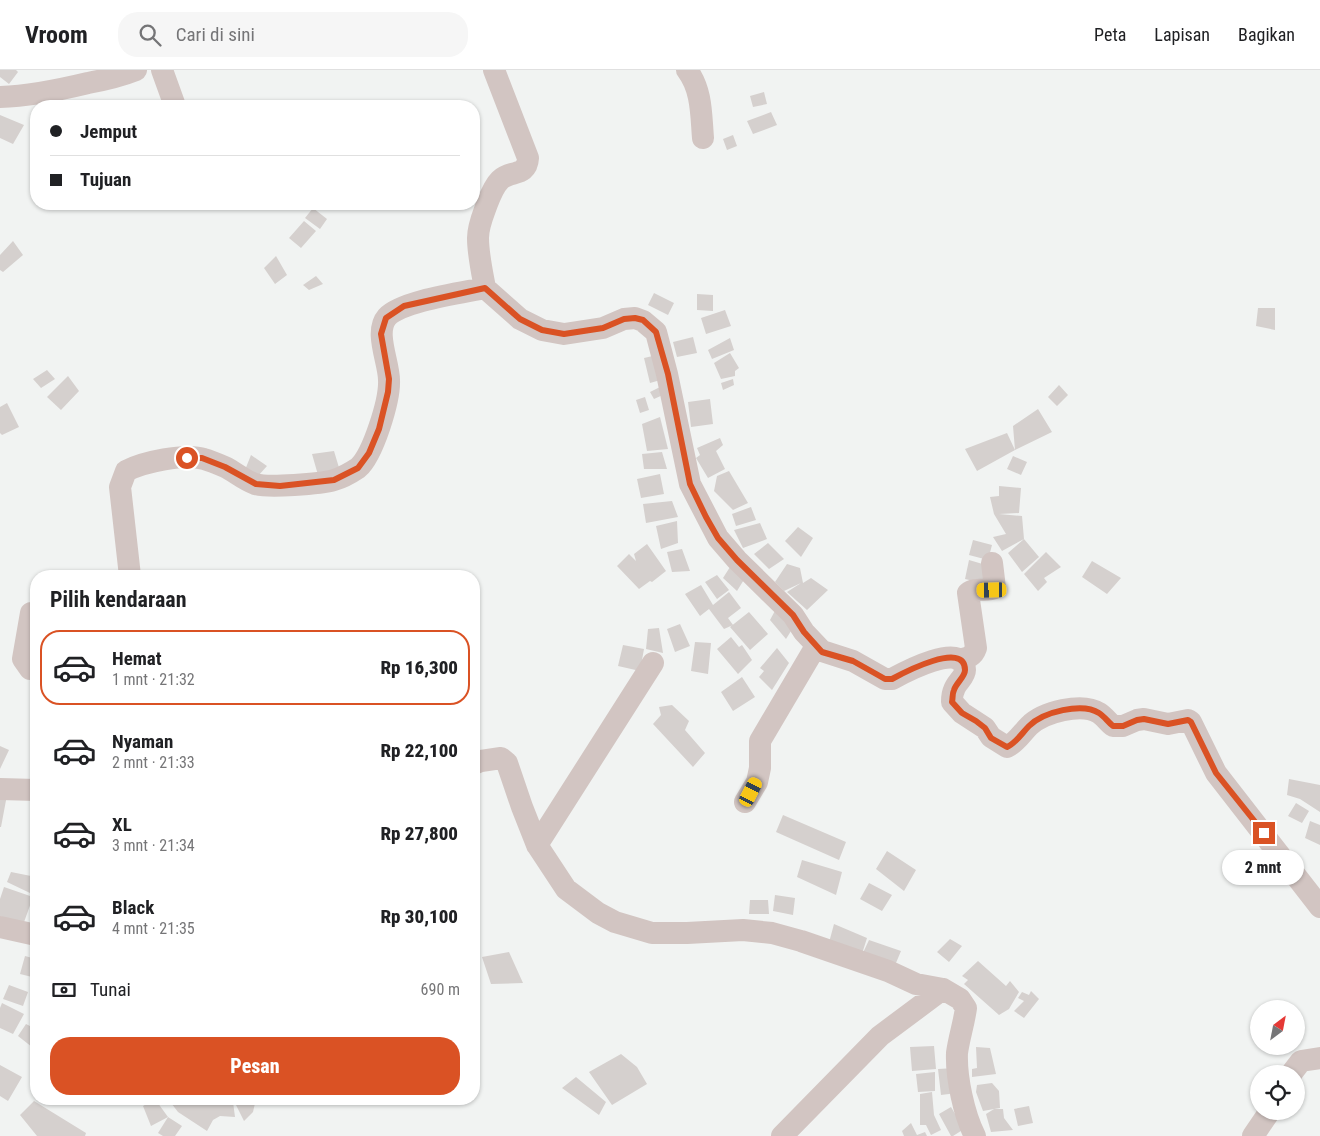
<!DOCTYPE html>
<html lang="id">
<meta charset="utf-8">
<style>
:root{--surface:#fff;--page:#f6f6f6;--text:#202124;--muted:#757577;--line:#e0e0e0;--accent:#da5224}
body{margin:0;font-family:"Roboto Condensed",sans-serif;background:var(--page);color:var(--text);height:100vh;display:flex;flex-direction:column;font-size:19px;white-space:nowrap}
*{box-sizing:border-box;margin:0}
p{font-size:16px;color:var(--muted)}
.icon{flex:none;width:28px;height:28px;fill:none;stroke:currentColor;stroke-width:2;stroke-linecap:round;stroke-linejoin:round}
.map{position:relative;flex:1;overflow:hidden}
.details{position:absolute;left:30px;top:500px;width:450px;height:535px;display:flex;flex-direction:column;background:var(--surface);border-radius:20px;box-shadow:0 1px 4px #0004}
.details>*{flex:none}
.guide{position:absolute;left:30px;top:30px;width:450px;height:110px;border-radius:20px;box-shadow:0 1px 4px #0004;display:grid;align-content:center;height:110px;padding:0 20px;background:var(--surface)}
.needle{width:32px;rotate:32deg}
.buttons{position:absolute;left:1250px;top:930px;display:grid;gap:10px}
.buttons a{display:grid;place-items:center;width:55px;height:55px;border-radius:50%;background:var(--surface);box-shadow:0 1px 4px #0004;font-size:25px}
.end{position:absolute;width:22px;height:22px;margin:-11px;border:6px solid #da5224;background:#fff;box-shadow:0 0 0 2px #fff}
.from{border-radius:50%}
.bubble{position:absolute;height:35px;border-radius:18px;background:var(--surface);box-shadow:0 1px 4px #0004;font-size:16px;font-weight:800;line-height:35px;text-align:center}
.car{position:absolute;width:15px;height:30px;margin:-15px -8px;border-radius:6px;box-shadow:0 0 4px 1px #0007;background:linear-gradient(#f5c518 24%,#345 0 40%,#f5c518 0 76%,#345 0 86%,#f5c518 0)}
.guide b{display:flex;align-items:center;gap:18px;height:48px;font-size:19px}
.guide b+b{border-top:1px solid var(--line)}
.guide i{width:12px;height:12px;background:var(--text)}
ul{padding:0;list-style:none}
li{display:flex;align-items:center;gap:15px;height:75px;margin:0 10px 8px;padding:0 10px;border:2px solid transparent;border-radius:20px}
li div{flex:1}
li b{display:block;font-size:19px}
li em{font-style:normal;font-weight:800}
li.on{border-color:var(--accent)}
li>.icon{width:45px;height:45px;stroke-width:1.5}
h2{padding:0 20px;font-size:22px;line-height:60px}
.pay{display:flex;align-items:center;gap:12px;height:55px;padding:0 20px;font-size:19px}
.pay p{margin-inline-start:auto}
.button{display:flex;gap:10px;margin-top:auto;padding:10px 20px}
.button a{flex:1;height:58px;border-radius:20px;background:var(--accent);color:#fff;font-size:20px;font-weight:800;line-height:58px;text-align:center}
header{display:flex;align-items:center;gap:30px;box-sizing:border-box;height:70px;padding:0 25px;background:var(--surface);border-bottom:1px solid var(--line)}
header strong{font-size:24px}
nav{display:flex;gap:28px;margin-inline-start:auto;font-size:18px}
.search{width:350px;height:45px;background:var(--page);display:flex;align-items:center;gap:12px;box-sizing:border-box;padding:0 18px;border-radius:20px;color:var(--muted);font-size:19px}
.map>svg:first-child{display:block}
</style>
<header>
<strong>Vroom</strong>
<div class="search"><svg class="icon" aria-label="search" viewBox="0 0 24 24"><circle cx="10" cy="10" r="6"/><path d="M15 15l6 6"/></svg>Cari di sini</div>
<nav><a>Peta</a><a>Lapisan</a><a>Bagikan</a></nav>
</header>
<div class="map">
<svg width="1320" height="1066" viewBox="0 0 1320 1066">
<rect width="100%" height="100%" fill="#f1f3f2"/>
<!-- building -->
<path fill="#d5d0ce" d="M0,0H16L18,2L9,14L0,7Z
M764,22L767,34L753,37L750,26Z
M771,42L777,55L753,64L747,51Z
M0,45L24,55L13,74L0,68Z
M733,65L737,76L727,80L723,69Z
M313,138L327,149L320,159L305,148Z
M304,151L316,161L301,178L289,168Z
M13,171L23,185L3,202L0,200V185Z
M276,186L287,205L275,214L264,198Z
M316,206L323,214L309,220L303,215Z
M654,223L674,233L668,245L648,235Z
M697,224L713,225V241L697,240Z
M1258,238H1275V260L1256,256Z
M725,240L731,256L706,264L701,248Z
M693,267L697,283L677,287L673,272Z
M730,268L734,280L712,289L708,280Z
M730,283L739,298L735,301V306L721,309L714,293Z
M657,285L664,309L650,313L644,288Z
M47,300L55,309L41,318L33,309Z
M68,306L79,321L61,340L47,327Z
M733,309L734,315L723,320L721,313Z
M1059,315L1068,325L1057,336L1048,327Z
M662,316L665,324L654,329L650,322Z
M645,327L649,340L640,343L636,330Z
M710,329L713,354L691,357L688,332Z
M7,333L19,357L2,365L0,363V337Z
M1038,339L1052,362L1015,380L1013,356Z
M660,347L668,379L647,381L642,354Z
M1007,363L1015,380L977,401L965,379Z
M720,368L723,375L716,381L725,399L708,408L696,388L700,385L697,378Z
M334,381L340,401L318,405L312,384Z
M662,382L667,399H644L642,384Z
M251,385L267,396L258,406L245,400Z
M1013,386L1027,392L1021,405L1007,399Z
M729,401L748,433L733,440L714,421L717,406Z
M660,404L664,424L641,428L637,409Z
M999,416L1021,418L1019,443L999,444L1022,446L1024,469L1002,481L993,467L1006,464L994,444L990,427L999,426Z
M672,431L678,447L646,453L643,434Z
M751,437L756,450L736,456L732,444Z
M677,451L678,473L661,479L656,456Z
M760,453L767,469L743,478L734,460Z
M798,457L813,468L801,487L785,471Z
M1024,469L1039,487L1022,502L1008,483Z
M973,470L992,475L988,490L969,485Z
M768,473L784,489L769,499L754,484Z
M647,474L666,501L652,512L650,511L639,519L617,496L629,484L636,491L634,484Z
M682,479L690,501L672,502L667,482Z
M1046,482L1061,497L1044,508L1047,512L1038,521L1024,504Z
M969,490L986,495L982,513L965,509Z
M1092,491L1121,508L1107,524L1082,507Z
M787,494L800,498L803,513L811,508L828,520L807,540L787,522L801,513L784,521L775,512Z
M730,497L745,508L737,521L723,508Z
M717,505L729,520L717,529L705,512Z
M701,515L713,535L729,522L741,538L728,548L733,555L724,559L709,539L700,546L685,524Z
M777,537L796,553L786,569L770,550Z
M749,542L768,564L750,580L730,557Z
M680,554L690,576L675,582L667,559Z
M659,558L663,583L646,579L648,559Z
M731,567L739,577L742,575L752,590L738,604L717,579Z
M695,572L711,573L708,604L691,601Z
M623,575L644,579L640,601L618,596Z
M777,578L789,593L772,620L759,607L764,601L760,598Z
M742,607L755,627L733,641L721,622Z
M672,635L689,651L685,660L705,683L693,697L653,654L661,645L659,637Z
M0,676L9,680L0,699Z
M1289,709L1320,715V742L1300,729L1287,725Z
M0,724L7,725L1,757H0Z
M1296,733L1309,741L1302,753L1288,746Z
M783,745L846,772L839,790L776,762Z
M1310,751L1320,755V775L1305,768Z
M887,781L916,800L904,821L876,799Z
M802,790L842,802L836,825L797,807Z
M11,802L36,807L30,823L7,812Z
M869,813L892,825L882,841L860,829Z
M4,817L33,827L23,855L0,846V829Z
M775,825L795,828L793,845L773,841Z
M750,830H768L769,844H749Z
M834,854L867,868L861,887L869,870L901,881L893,900L827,880Z
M950,869L962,876L949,892L937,882Z
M509,882L523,913L491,914L482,887Z
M25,886L36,889V908L20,904Z
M978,891L1006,916L1010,911L1019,922L1009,939L999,945L964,914L968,910L962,906Z
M9,915L28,922L23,936L3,929Z
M1031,921L1039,929L1024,948L1014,941L1024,931L1018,928L1022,922L1029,925Z
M2,933L24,944L13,964L0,958V938Z
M26,954L36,959V968L32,977L18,966Z
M934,976L936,999L912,1001L910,977Z
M976,977L990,978L996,1004L972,1007V999L977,998Z
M621,984L637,997L647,1014L612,1035L589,1002Z
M0,995L22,1007L8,1031L0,1026Z
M955,998L957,1023L941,1025L938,999Z
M935,1002V1021L918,1022L916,1004Z
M576,1007L606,1032L599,1045L562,1018Z
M992,1013L999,1021L1000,1038L994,1039H1003L1004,1048L1013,1060L991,1062L986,1044L994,1039L983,1041L976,1022L977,1015Z
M932,1022L934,1045L941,1060L931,1065L926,1055H920V1024Z
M155,1029L168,1047L182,1056L175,1066H163L158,1063L168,1047L151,1056L143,1036Z
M168,1029H228L233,1032L235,1047L220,1046L213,1050L207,1061L178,1042Z
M240,1029H256L253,1042L244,1051L235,1033Z
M34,1031L86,1063L85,1066H37L20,1045Z
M1029,1036L1033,1053L1018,1056L1014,1039Z
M951,1037L964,1059L953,1066H951L939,1044Z
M911,1053L917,1065L925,1062L927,1066H904L902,1061Z"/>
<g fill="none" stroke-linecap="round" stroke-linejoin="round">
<!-- minor -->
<path stroke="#d2c5c2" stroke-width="22" d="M162,0L175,36
M494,0L528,88C527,107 510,100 500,110C494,116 490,126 487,134C483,145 478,156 478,168C478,184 482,202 485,218L520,249L542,260L564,264L603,258L624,249L635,248L643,251L656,262L667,304L690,414L718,468L737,490L793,545L804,562L822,581L853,591L885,609H892C903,603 964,570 965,600C965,607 956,613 954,620C952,624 952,628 952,632L962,643L985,658L991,667L1007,677C1016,673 1022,663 1029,656C1043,642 1082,632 1099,643C1104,646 1108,652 1113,656H1123L1137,650L1144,649L1168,654L1188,650L1191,652L1216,703L1320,837
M687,0C702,20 701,44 703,68
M0,27C30,26 59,20 88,13C104,10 121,6 136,0
M130,506L120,417L126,401C143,392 185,383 204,389C211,391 218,394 225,397C235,402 244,410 255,414C267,418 321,414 334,410C341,408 352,402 358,398C373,385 390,330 389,310C389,292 374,262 387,247C402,231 461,223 485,218
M31,543L23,589L30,599H36
M959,590C967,588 973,587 976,578L968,523C975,517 987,522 995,518L992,493
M474,694L481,691L501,688L507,693L522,737L537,775L566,819L598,843L615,852L652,863H687L743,860L772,863L801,871L888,901L916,914L943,919L960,929L966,938C964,953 959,968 957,983C956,1007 964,1045 975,1066
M0,719L36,720
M745,732L757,712L760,698V671L816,576
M537,775L653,593
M0,857L36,865
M1291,1004L1301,991L1320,988
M782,1066L880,966L943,919
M1253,1066L1270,1041"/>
</g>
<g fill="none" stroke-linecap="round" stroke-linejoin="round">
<!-- route -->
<path stroke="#da5224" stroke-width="6" d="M187,388H202L225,397L256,414L280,416L334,410L358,398L369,383L379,359L388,322L389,309L381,264L386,248L404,236L485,218L520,249L542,260L564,264L603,258L624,249L635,248L643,250L656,262L668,304L690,414L706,447L718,468L737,490L793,545L804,562L822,582L853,591L878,605L885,609H892C903,603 965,570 965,600C965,607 956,613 954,620C952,624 953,628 952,632L962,643L976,651L985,658L991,668L1007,677C1016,673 1022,663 1029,656C1043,642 1082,632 1099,643C1104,646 1108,652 1113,656H1123L1137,650L1144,649L1168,654L1188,650L1191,652L1216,703L1264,763"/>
</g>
</svg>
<div class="buttons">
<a><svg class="needle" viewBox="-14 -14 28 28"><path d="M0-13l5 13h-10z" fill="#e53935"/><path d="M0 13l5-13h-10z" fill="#757577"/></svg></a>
<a><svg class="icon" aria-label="locate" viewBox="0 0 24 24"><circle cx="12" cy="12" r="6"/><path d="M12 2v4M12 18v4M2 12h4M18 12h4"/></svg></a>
</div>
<i class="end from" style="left:187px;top:388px"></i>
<i class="end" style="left:1264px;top:763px"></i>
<div class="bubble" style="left:1222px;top:780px;width:82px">2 mnt</div>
<i class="car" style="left:992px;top:520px;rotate:269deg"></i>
<i class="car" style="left:751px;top:722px;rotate:27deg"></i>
<div class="guide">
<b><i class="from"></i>Jemput</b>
<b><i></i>Tujuan</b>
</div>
<section class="details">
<h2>Pilih kendaraan</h2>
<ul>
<li class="on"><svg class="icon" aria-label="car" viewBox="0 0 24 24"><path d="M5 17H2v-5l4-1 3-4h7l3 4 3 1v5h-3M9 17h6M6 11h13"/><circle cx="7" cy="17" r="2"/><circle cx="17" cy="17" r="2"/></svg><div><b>Hemat</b><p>1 mnt · 21:32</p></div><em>Rp 16,300</em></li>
<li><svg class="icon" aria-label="car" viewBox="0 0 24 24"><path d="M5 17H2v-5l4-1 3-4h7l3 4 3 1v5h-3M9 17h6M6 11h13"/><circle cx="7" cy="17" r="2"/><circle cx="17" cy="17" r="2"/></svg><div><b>Nyaman</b><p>2 mnt · 21:33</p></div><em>Rp 22,100</em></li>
<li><svg class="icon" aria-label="car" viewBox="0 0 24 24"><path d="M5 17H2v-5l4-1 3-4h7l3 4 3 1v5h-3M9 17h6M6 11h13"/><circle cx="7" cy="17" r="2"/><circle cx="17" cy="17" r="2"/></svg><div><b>XL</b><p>3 mnt · 21:34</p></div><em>Rp 27,800</em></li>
<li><svg class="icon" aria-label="car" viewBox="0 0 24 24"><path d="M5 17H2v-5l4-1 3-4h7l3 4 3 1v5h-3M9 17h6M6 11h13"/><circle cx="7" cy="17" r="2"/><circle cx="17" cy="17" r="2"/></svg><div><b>Black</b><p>4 mnt · 21:35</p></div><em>Rp 30,100</em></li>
</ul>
<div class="pay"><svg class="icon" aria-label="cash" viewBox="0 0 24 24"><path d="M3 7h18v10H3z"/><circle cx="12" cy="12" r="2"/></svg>Tunai<p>690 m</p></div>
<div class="button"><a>Pesan</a></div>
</section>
</div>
